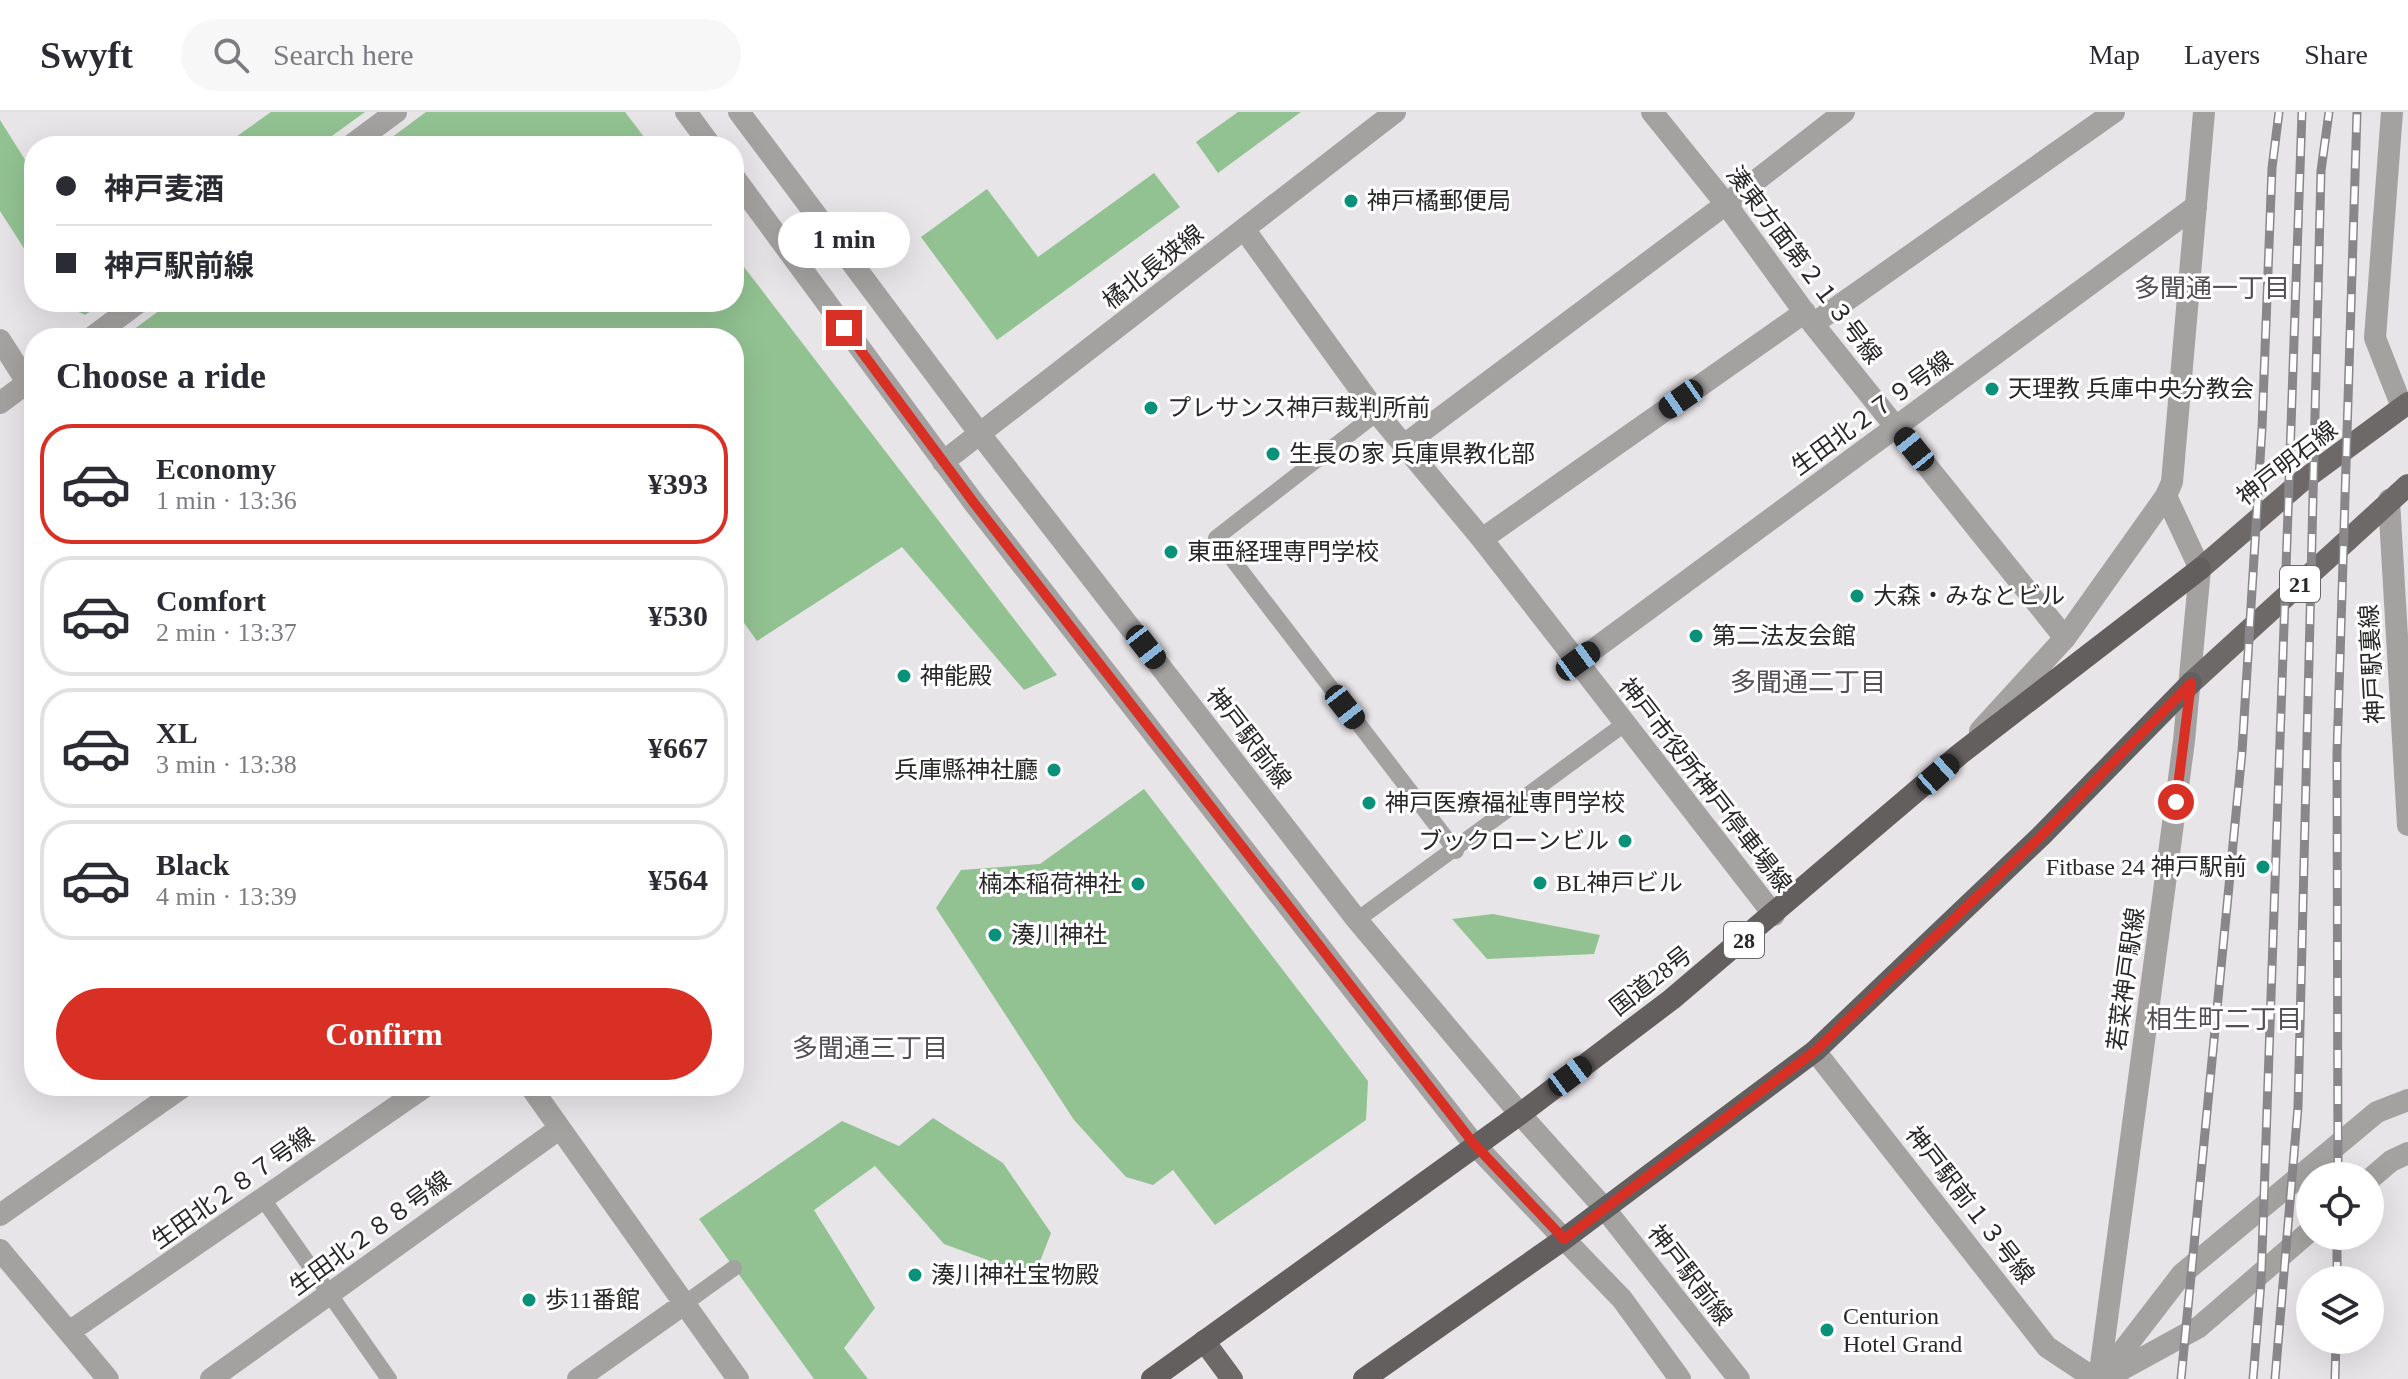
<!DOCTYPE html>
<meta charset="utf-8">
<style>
:root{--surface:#fff;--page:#f7f7f7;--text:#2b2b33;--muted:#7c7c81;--line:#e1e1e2;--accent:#d93025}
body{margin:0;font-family:"Times New Roman","Noto Sans JP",serif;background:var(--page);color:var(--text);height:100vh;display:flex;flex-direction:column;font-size:30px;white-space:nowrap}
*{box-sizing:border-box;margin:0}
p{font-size:26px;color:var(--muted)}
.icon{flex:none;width:44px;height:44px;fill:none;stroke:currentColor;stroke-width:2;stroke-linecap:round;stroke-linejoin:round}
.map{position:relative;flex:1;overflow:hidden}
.drawer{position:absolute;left:24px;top:216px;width:720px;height:768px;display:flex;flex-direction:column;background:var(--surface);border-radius:32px;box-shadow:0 8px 32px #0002}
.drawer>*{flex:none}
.hud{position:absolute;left:24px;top:24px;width:720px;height:176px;border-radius:32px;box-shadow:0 8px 32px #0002;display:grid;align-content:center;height:176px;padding:0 32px;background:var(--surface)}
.tools{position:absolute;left:2296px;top:1050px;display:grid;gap:16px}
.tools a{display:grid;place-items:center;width:88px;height:88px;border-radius:50%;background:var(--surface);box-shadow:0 8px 32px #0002;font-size:40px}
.end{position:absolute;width:36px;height:36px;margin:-18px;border:10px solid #d93025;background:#fff;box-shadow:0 0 0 4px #fff}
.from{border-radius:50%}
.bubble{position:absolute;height:56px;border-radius:28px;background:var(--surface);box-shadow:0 8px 32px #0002;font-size:26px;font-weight:800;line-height:56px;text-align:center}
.car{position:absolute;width:24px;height:48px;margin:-24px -12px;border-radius:10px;box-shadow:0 0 6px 2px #0007;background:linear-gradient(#222 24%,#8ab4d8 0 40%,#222 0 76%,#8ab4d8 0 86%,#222 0)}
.hud b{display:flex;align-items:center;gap:28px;height:76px;font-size:30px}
.hud b+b{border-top:2px solid var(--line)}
.hud i{width:20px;height:20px;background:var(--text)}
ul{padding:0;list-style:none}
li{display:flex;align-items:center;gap:24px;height:120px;margin:0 16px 12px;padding:0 16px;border:4px solid var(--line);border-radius:32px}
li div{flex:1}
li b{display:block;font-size:30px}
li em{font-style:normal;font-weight:800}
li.current{border-color:var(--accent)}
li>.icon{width:72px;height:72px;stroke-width:1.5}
h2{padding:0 32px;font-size:36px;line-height:96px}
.button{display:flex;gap:16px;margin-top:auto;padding:16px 32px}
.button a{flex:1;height:92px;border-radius:48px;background:var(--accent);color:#fff;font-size:32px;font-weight:800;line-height:92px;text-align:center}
header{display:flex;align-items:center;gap:48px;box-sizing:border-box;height:112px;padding:0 40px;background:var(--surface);border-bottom:2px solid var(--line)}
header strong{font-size:38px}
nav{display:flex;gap:44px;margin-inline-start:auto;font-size:28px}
.search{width:560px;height:72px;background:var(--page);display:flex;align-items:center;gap:20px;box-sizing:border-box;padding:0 28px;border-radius:44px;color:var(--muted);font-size:30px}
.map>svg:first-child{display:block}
</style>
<header>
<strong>Swyft</strong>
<div class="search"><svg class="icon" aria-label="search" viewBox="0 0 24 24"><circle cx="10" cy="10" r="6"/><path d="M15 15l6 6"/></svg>Search here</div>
<nav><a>Map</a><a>Layers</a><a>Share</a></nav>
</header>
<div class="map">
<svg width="2408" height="1267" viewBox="0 0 2408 1267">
<rect width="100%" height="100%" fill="#e8e5e8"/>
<!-- green -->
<path fill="#92c292" d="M271,0H365L318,34H223Z
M426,0H625L651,34H380Z
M1238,0H1301L1218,61L1196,30Z
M0,8L34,62V152L0,99Z
M1154,61L1180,95L997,228L921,125L987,77L1038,145Z
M734,142L1057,563L1024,578L902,435L757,529L734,497V226H122L171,190H734Z
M58,190H103L85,203Z
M1144,677L1368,969L1366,1008L1215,1113L1173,1058L1153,1073L1126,1065L1074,1008L936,796L961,758L1040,752Z
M1493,802L1600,823L1594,842L1487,847L1452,807Z
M933,1006L1003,1051L1051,1121L1034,1165L944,1132L875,1054L814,1098L875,1196L844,1236L868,1267H814L699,1107L842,1009L899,1034Z"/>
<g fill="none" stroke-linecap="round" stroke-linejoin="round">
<!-- service -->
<path stroke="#a4a2a1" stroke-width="16" d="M1377,301L1216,426L1456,739
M1357,808L1623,613
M263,1087L389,1267
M684,1192L734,1156"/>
<!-- pedestrian -->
<path stroke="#a4a2a1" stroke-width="22" d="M350,34L396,0
M91,226L139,190"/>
<!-- minor -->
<path stroke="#a4a2a1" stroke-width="22" d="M686,0L711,34
M739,0L980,322L1357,808L1520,1002
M1652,0L1726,92L1813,212L2065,526
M2392,0L2375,226L2402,295
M734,65L974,391L1397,934L1474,1032L1564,1127
M1813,212L2114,0
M0,228L34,281
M0,291L27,271
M1404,333L1726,92L1844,0
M1482,427L1805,200
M1578,549L2196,94
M530,974L738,1267
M0,1103L184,974
M0,1138L108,1267
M69,1220L426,974
M211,1267L559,1017
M578,1267L684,1192
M2099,1267L2184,629L2200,457L2166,384"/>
<!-- tertiary -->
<path stroke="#a4a2a1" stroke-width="22" d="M1244,117L1377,301L1482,427L1774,803
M943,350L1395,0
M2389,388L2408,713
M1980,619L2065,526L2166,384L2172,370L2204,0
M1815,939L2047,1235L2095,1267
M1520,1002L1605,1097L1739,1267
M2370,1067L2391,1049L2408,1041
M1564,1127L1622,1187L1680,1267
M2108,1265L2199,1215L2310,1119
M2101,1267L2182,1162L2377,1000L2408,988"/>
<!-- primary -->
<path stroke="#6d6968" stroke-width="22" d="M2200,457L2302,369L2408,291
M2191,571L2408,373
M1204,1229L1232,1267"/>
<!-- trunk -->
<path stroke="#635f5e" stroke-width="22" d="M1152,1267L1520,1002L1672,887L1960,642L2200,457
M1364,1267L1564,1127L1815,939L2042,723L2191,571"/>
<defs>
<path id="rail" d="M2338,1064L2337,642L2357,0
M2337,1168V1124
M2181,1267L2242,640L2262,316L2272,56L2279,0
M2253,1267L2261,1170L2302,0
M2275,1267L2298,995L2321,59L2329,0
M2335,1267L2336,1228"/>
</defs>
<!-- rail casing -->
<use href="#rail" stroke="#898789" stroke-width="9"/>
<!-- rail -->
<use href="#rail" stroke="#fff" stroke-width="6" stroke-dasharray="18" stroke-linecap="butt"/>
</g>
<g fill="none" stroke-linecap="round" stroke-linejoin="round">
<!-- route -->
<path stroke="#d93025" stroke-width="10" d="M844,216L974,391L1474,1032L1564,1127L1815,939L2042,723L2191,571L2176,690"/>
</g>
<!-- markers -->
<g fill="#09917a" stroke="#fff" stroke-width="3">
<circle cx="1351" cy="89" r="8"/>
<circle cx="1992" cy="277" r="8"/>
<circle cx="1151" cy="296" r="8"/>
<circle cx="1273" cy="342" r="8"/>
<circle cx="1171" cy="440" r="8"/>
<circle cx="1857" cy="484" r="8"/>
<circle cx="1696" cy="524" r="8"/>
<circle cx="904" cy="564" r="8"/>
<circle cx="1054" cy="658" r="8"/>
<circle cx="1369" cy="691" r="8"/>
<circle cx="1625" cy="729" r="8"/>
<circle cx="2263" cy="755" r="8"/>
<circle cx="1540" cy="771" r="8"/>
<circle cx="1138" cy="772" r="8"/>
<circle cx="995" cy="823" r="8"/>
<circle cx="915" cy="1163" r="8"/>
<circle cx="529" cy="1188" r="8"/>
<circle cx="1827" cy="1218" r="8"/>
</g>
<g text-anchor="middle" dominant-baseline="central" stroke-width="6" stroke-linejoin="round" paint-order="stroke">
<!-- shield labels -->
<g fill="#fff" stroke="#696869" stroke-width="2">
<rect x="2280" y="454" width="40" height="36" rx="6"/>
<rect x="1724" y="810" width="40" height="36" rx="6"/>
</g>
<g font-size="22" font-weight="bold" fill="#292829">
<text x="2300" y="472">21</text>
<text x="1744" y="828">28</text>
</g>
<!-- poi labels -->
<g font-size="24" fill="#292829" stroke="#fff" text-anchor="start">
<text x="1367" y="89">神戸橘郵便局</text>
<text x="2008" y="277">天理教 兵庫中央分教会</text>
<text x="1167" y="296">プレサンス神戸裁判所前</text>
<text x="1289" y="342">生長の家 兵庫県教化部</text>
<text x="1187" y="440">東亜経理専門学校</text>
<text x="1873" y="484">大森・みなとビル</text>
<text x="1712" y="524">第二法友会館</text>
<text x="920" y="564">神能殿</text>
<text x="1038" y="658" text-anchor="end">兵庫縣神社廳</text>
<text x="1385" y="691">神戸医療福祉専門学校</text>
<text x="1609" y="729" text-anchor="end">ブックローンビル</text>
<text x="2247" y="755" text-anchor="end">Fitbase 24 神戸駅前</text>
<text x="1556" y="771">BL神戸ビル</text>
<text x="1122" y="772" text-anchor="end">楠本稲荷神社</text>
<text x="1011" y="823">湊川神社</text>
<text x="931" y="1163">湊川神社宝物殿</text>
<text x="545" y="1188">歩11番館</text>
<text x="1843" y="1204">Centurion<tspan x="1843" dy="28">Hotel Grand</tspan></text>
</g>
<!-- street labels -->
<g font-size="24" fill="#292829" stroke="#fff">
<text transform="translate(1804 153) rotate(53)">湊東方面第２１３号線</text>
<text transform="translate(1153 155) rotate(-38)">橘北長狭線</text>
<text transform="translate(1872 301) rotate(-36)">生田北２７９号線</text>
<text transform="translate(2287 351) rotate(-38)">神戸明石線</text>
<text transform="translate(2372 552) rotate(-93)">神戸駅裏線</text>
<text transform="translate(1249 626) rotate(52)">神戸駅前線</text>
<text transform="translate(1705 673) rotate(52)">神戸市役所神戸停車場線</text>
<text transform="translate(2126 867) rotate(-82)">若菜神戸駅線</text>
<text transform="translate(1651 869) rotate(-38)">国道28号</text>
<text transform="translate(233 1076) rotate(-35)">生田北２８７号線</text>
<text transform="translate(1970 1093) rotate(52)">神戸駅前１３号線</text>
<text transform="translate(370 1121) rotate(-36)">生田北２８８号線</text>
<text transform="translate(1690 1163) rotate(52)">神戸駅前線</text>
</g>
<!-- neighbourhood labels -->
<g font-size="26" fill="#535053" stroke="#fff">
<text x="2212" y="176">多聞通一丁目</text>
<text x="1808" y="570">多聞通二丁目</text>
<text x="2224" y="907">相生町二丁目</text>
<text x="870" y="936">多聞通三丁目</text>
</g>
</g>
</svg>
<div class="tools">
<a><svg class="icon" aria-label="locate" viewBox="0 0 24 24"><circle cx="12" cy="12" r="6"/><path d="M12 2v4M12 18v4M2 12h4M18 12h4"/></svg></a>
<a><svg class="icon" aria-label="layers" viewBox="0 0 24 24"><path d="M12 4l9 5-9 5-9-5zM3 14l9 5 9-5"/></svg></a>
</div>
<i class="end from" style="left:2176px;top:690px"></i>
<i class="end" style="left:844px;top:216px"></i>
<div class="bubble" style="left:778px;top:100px;width:132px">1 min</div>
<i class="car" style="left:1681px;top:287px;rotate:235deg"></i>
<i class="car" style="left:1914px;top:337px;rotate:321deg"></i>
<i class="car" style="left:1146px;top:535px;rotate:142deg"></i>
<i class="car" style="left:1578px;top:549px;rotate:54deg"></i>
<i class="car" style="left:1345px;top:595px;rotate:142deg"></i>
<i class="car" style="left:1938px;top:662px;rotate:48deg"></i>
<i class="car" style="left:1570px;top:964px;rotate:53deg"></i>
<div class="hud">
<b><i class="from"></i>神戸麦酒</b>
<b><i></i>神戸駅前線</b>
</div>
<section class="drawer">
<h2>Choose a ride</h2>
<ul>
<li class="current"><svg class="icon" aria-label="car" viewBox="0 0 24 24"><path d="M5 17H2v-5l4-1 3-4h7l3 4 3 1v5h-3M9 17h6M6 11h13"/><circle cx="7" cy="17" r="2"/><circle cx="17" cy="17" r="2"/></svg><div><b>Economy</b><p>1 min · 13:36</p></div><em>¥393</em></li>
<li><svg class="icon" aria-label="car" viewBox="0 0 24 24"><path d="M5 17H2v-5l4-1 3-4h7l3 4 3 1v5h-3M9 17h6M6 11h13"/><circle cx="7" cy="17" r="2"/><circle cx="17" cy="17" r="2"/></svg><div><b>Comfort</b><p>2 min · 13:37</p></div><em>¥530</em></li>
<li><svg class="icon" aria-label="car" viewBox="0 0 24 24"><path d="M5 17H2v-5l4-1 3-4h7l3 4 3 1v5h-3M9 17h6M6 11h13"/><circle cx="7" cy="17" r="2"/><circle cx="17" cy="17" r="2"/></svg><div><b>XL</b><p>3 min · 13:38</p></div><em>¥667</em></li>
<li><svg class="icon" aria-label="car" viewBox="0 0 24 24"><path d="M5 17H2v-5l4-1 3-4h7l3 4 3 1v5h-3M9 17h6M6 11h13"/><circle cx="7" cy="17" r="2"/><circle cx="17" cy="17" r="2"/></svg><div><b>Black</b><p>4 min · 13:39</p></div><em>¥564</em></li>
</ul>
<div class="button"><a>Confirm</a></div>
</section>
</div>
